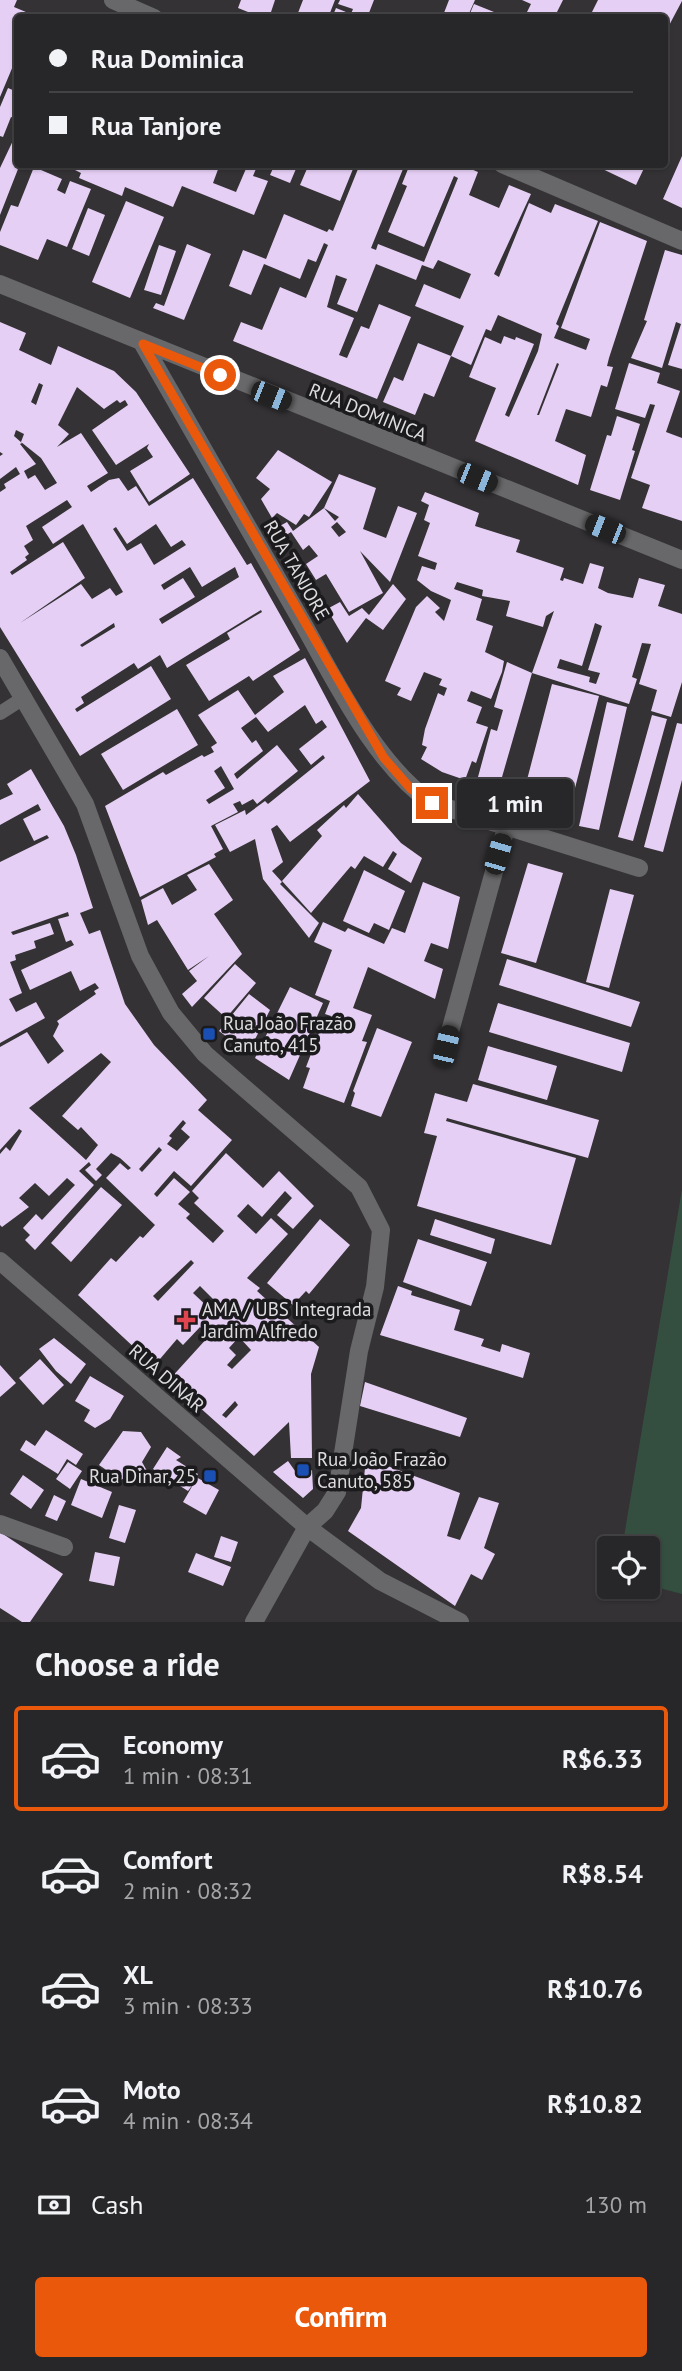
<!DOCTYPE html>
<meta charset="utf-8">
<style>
:root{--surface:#272628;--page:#333234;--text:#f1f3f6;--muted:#a4a5a8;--line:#434345;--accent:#ea580c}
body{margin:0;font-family:"PT Sans",sans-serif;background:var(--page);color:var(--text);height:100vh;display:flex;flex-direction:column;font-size:26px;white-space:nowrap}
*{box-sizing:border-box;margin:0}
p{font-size:23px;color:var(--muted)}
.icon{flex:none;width:38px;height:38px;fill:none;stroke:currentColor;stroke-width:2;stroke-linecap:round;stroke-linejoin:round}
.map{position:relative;height:1622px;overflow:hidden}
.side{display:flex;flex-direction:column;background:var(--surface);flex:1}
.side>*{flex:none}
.banner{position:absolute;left:14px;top:14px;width:654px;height:154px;border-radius:7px;box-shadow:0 2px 5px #0004,0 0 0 2px var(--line);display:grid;align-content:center;height:154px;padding:0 35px;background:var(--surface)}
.tools{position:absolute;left:597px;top:1536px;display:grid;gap:14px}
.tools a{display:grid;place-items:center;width:63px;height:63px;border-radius:7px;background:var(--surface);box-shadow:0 2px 5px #0004,0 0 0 2px var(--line);font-size:35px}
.end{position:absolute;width:32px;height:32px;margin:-16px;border:9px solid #ea580c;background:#fff;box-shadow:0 0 0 4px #fff}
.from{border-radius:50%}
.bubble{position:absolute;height:49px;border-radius:7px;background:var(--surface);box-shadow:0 2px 5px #0004,0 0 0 2px var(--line);font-size:23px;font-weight:600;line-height:49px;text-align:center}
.car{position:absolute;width:21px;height:42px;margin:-21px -10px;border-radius:9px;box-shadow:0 0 5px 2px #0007;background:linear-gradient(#222 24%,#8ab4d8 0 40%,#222 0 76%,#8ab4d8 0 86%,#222 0)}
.banner b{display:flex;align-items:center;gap:24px;height:66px;font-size:26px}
.banner b+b{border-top:2px solid var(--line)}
.banner i{width:18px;height:18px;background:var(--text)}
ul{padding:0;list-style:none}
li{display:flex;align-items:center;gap:21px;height:105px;margin:0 14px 10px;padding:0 21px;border:4px solid transparent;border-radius:7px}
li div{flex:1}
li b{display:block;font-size:26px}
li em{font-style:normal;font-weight:600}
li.current{border-color:var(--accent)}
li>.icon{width:63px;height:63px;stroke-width:1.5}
h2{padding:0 35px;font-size:32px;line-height:84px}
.pay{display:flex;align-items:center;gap:18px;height:77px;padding:0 35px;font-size:26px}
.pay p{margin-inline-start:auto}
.action{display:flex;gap:14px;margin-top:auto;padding:14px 35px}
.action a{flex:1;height:80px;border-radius:7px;background:var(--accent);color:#fff;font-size:28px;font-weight:600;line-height:80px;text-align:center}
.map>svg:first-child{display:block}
</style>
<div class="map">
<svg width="682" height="1622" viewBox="0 0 682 1622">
<rect width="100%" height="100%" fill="#343235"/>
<!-- green -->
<path fill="#344f40" d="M682,1189V1594L648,1585V1549H622Z"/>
<!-- building -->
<path fill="#e6cff5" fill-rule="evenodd" d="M0,0H17L14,7L33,15L32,18H18V54L0,97Z
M241,0H275L269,18H246L248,12L238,8Z
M303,0H335L328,18H296Z
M340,0H374L367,18H332L336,8L351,14L353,9L338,4Z
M449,0H475L467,18H442Z
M522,0H563L554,18H524L531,4Z
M598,0H682V1L665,33V18H589Z
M474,4L494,12L492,18H468Z
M18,86V119L11,117L3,137L0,136V107L8,88L15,91Z
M18,130V164H20L0,215V168Z
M682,156V208L663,199Z
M77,164H135L138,168L139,164H220L213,183L236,192L248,164H258L253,176L268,181L254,215L182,186L173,207L125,187L122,196L79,178L81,173L75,170Z
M275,164H298L290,183L270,175Z
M309,164H355L340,201L300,185Z
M360,164H405L371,248L376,250L378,244L424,262L458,178L454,176L424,247L388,232L407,186L402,184L410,164H459L478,172L469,195L499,208L509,185L531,194L494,274L499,277L529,203L551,213L555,204L598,221L556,324L559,326L554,338L586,350L590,339L561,328L600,222L647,241L609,358L607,366L613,367L607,387L601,385L591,417L566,409L555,441L586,455L578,485L475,441L496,388L469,377L485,337L501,344L504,336L515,340L516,337L534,344L505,415L509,417L538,351L542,334L498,315L491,331L486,329L471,365L451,356L464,326L415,306L424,284L460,299L471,274L438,260L433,269L422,265L416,280L376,264L357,312L337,304L347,279L336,275L327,307L354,318L339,355L347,358L361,326L369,329L379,304L411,317L377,399L233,341L241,322L262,330L280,287L306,298L328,245L324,243L316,262L308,259L300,279L264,264L251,295L229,286L243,250L266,259L284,214L327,232L329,229L333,231ZM557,363L559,364L539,415H537Z
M592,164H646L636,185Z
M34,167L62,179L57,190L65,194L70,181L91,189L67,247L47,239L38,260L0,245V232L11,205L18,207Z
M126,201L164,217L130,298L92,282Z
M88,208L105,215L89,256L72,249Z
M187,244L211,254L184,320L153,308L156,303L164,306Z
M159,245L176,251L161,295L144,290Z
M665,250L682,255V369L668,365L681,324L676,322L662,368L631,358L647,321L644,320Z
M0,322L26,333L19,350L51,365L58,346L114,371L136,392L190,474L149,502L130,471L153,457L147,448L149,444L116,465L92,430L128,405L125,400L120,403L117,400L104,409L77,387L58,425L69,434L57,447L81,433L108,473L87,486L91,492L109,480L119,478L128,491L136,486L149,506L193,478L247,565L251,563L300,650L253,681L249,676L209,701L186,665L230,639L227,633L262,612L261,610L167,668L160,655L138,669L134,663L81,697L84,703L75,709L77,712L151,666L171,699L80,756L0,627V492L6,488L4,484L20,474L16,467L0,479V456L3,454L0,452ZM39,383L43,385L36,405L31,402ZM16,430L24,434L21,442L41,458L57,483L45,490L35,475L28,479L24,471L36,464L20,444L22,443L14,436ZM67,500L72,507L42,527L53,544L83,524L123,592L116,596L110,588L92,599L81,584L20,623L85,578L63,542L12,575L10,572L27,560L25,557L29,554L24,546L33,540L26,526ZM156,524L171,547L182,540L186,545L154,565L141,543L127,551L113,529L116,527L127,544ZM190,567L202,587L235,567L239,577L162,624L159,619L195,597L183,578L164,590L161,585ZM114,623L115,627L82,647L80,645Z
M418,343L451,356L434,397L424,393L415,415L383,402L394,377L403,381Z
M629,363L660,373L657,383L680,391L666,432L682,438V521L642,508L650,485L631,478L655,405L650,404L645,418L615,409Z
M617,416L640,424L632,450L635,451L620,500L590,490L607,435L611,436Z
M278,450L332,482L309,517L304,514L296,525L277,513L272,518L261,499L270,489L256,478Z
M339,474L376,488L363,529L386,538L398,506L417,513L390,582L360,551L383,593L349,612L326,574L316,580L306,564L318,556L309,545L303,550L291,532L283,537L278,527L287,522L293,531L324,508L335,521L339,517L324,508ZM337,522L346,532L339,537L331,527Z
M425,492L479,513L475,526L520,540L516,552L564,568L560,580L563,581L564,578L583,584L590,563L604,567L598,588L608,593L633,598L639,578L665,585L658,606L682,614V682L671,717L651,711L657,690L639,684L651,644L642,643L632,677L637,679L629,704L532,673L554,611L546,616L543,627L506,616L510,601L482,596L483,590L457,582L454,589L482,599L476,620L493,626L485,652L504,661L502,672L491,699L471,691L467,701L482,707L476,723L488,727L476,763L472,761L465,780L442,772L421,759L427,747L422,745L425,729L438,693L444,696L447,688L439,685L442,679L424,672L411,701L397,695L401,688L385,681L416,607L427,596L440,608L435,612L444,621L451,600L431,591L417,580L422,566L435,570L437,563L418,556L430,523L424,520L429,505L421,501ZM595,623L602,626L588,670L600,673L596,684L589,682L590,677L557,668L560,659L582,666Z
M393,584L406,599L383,630L366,618L347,643L327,609L340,602L349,616L362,608L369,615Z
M305,658L370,781L290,842L277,825L271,829L283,862L272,871L282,882L280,884L319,923L309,938L263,879L255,839L230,852L215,825L245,810L246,815L265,801L268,804L325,758L323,755L311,765L299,749L327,727L322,720L316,724L305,705L268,732L256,717L241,728L252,743L256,740L263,751L234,774L237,779L277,745L298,771L257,804L253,799L242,805L240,801L233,804L238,812L211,826L223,849L214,854L216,857L140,897L105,806L163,772L166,775L202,755L204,757L214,752L211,747L217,743L198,715L238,690L255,715L284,692L273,676ZM221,766L234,789L209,804L206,800L225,788L214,771Z
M507,662L532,673L500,784L478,777L491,729L497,731L503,710L494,707Z
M552,684L599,696L569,811L522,799Z
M607,702L627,707L599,830L579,826Z
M177,709L198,745L123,790L101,754Z
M652,715L667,719L633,841L618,837Z
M677,723L682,724V780L663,852L644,847Z
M31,769L64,826L76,855L93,908L80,913L89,934L100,930L125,1004L154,1045L207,1100L198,1110L232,1140L191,1186L174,1171L154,1194L157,1197L174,1178L190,1192L178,1204L190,1214L186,1218L213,1243L224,1231L194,1203L199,1198L192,1191L226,1153L263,1188L279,1171L314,1206L293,1229L277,1215L292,1198L285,1191L262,1217L248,1204L237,1216L256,1234L271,1218L288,1234L247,1278L260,1288L257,1291L319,1347L311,1374L312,1458H291L289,1422L254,1456L169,1380L209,1336L200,1327L183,1345L177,1339L154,1366L78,1295L111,1258L116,1262L140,1236L143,1238L155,1225L106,1178L120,1163L128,1170L131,1168L120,1158L111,1153L96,1169L102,1175L96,1181L85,1170L91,1165L89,1162L79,1171L94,1185L35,1250L25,1240L30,1235L23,1228L36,1214L42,1220L72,1188L75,1185L67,1178L49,1196L35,1183L19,1198L29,1207L2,1227L0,1225V1154L6,1147L10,1151L22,1131L19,1129L0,1150V1047L27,1032L48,1064L64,1051L53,1036L59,1024L57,1021L96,994L94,991L99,988L95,983L80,991L71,971L30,990L21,970L74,945L71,940L66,942L58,919L69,916L68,912L11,932L13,935L50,923L54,934L34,941L36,948L15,955L16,960L10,962L22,993L9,999L16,1012L36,1002L45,1018L0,1043V862L49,838L47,835L34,841L23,819L41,810L38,804L0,825V800L13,794L7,784ZM101,1053L111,1062L62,1116L78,1130L81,1127L98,1145L86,1160L29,1108ZM183,1120L186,1123L181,1129L190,1137L177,1151L167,1144L172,1138L169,1136ZM159,1147L162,1150L142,1172L139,1169ZM191,1260L194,1263L158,1301L153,1296ZM200,1286L216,1302L210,1309L193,1293ZM239,1337L251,1350L232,1369L227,1365L236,1355L229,1348ZM235,1401L238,1405L226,1418L222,1415Z
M358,794L401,843L422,858L411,883L388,869L397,854L393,851L383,867L364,856L355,869L351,866L311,913L282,881L322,836L317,830L344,805L346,808Z
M528,863L563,873L536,963L501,953Z
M209,864L233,900L214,914L242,954L192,1007L182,994L197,981L189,971L209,956L188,970L157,920L148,925L141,900L163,888L172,905L197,890L187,875Z
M364,870L405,891L389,930L374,923L369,933L343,921Z
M423,882L460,897L448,949L431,943L424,961L443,969L435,999L368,967L353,1008L372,1015L362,1041L367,1042L344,1103L303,1088L310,1068L306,1067L322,1025L327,1027L331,1016L325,1014L330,1001L315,995L332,950L314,942L323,922L345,932L348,928L384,944L392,928L405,933Z
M610,889L634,895L609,988L586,982Z
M507,959L640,1002L631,1027L499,985Z
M235,964L256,983L226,1018L204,998Z
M290,987L323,1003L289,1080L255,1058Z
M249,994L270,1010L248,1053L219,1031Z
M498,1003L630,1043L622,1072L489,1032Z
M377,1028L412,1042L381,1117L351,1106L355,1093L353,1091Z
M488,1046L557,1066L547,1100L478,1080Z
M473,1084L599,1120L588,1158L447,1118L446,1121L576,1158L551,1245L417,1206L437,1136L424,1133L435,1093L467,1102Z
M101,1187L122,1205L71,1262L51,1243Z
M320,1219L350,1245L309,1294L306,1291L293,1305L267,1283Z
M435,1219L495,1239L491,1254L430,1235Z
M418,1239L487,1262L471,1306L403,1282Z
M398,1286L412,1291L411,1295L460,1310L454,1330L484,1339L481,1346L500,1352L502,1344L530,1353L523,1378L380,1335Z
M54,1338L86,1364L71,1384L56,1371L39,1349Z
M40,1359L64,1385L43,1405L19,1378Z
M0,1365L16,1383L0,1397Z
M90,1376L124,1396L110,1419L95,1428L84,1421L90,1410L75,1401Z
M365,1382L467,1418L460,1437L360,1406Z
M46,1430L83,1454L76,1465L67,1459L58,1474L20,1450L26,1440L35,1446Z
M123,1431L141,1432L151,1447L142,1462L147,1471L141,1481L130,1474L121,1480L99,1465Z
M167,1447L181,1457L176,1460L198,1474L196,1477L219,1490L206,1515L183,1502L194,1483L188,1491L153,1469Z
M366,1458L460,1493L447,1536L460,1540L479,1497L499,1503L484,1548L495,1554L482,1580L471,1574L455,1606L348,1531L361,1508Z
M288,1461L300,1478L312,1470L313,1489L303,1498L273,1472Z
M68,1462L82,1471L70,1489L56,1479Z
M23,1475L44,1490L31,1509L10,1494Z
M81,1479L112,1492L102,1518L71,1505Z
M54,1495L66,1501L57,1521L45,1516Z
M119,1505L136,1510L125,1543L109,1538Z
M0,1532L63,1574L30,1622H22L0,1608Z
M221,1536L238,1542L231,1562L214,1557Z
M95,1552L120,1557L114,1586L89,1581Z
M196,1553L231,1567L223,1586L188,1572Z"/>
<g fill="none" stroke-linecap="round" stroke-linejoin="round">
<!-- lane -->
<path stroke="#68686a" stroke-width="14" d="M0,713L25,697"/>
<!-- street -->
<path stroke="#68686a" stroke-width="18" d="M113,0L154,18
M502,164L682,241
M0,284L682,560
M143,344C193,431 243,519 293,606C330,669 372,763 432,803L639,868
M0,658L85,804L140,956L171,1013L205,1054L359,1187L381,1230L375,1287L359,1351L337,1492L325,1511L307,1527L254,1622
M446,1046L506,828
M0,1261L307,1527L380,1581L460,1622
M0,1524L64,1547"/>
</g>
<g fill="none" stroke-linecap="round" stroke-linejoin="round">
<!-- route -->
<path stroke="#ea580c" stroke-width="9" d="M220,375L143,344L384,758L411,789L432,803"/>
</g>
<!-- markers -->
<g fill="#1a4fb4" stroke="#1b1a1c" stroke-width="2.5">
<rect x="202" y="1027" width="14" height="14" rx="3.5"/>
<rect x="296" y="1463" width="14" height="14" rx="3.5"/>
<rect x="203" y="1469" width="14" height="14" rx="3.5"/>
</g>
<path fill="#e0444e" stroke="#1b1a1c" stroke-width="2.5" d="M182.5 1309.5h7v7h7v7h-7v7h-7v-7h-7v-7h7z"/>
<g text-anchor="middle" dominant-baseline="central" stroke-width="7" stroke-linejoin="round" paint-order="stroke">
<!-- street labels -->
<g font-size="19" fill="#dedcdf" stroke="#1b1a1c">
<text transform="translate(368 412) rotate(22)">RUA DOMINICA</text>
<text transform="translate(297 570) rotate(60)">RUA TANJORE</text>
<text transform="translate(167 1378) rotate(41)">RUA DINAR</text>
</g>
<!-- poi labels -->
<g font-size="19" fill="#dedcdf" stroke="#1b1a1c" text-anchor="start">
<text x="223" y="1023">Rua João Frazão<tspan x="223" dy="22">Canuto, 415</tspan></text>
<text x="202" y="1309">AMA / UBS Integrada<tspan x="202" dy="22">Jardim Alfredo</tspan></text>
<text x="317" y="1459">Rua João Frazão<tspan x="317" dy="22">Canuto, 585</tspan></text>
<text x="196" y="1476" text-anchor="end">Rua Dinar, 25</text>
</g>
</g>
</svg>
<div class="tools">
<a><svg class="icon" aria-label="locate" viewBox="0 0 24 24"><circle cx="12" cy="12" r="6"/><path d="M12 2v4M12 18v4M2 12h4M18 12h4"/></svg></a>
</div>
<i class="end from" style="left:220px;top:375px"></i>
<i class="end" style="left:432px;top:803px"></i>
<div class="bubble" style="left:457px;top:779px;width:116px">1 min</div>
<i class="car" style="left:271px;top:396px;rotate:112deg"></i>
<i class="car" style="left:477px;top:478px;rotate:112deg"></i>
<i class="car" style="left:605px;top:529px;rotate:292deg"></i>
<i class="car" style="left:498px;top:854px;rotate:16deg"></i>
<i class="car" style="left:446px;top:1046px;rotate:13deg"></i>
<div class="banner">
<b><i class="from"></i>Rua Dominica</b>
<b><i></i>Rua Tanjore</b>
</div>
</div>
<section class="side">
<h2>Choose a ride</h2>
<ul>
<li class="current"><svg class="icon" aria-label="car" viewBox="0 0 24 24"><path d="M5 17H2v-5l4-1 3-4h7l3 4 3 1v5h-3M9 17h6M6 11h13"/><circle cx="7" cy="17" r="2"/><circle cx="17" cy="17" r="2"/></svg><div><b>Economy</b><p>1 min · 08:31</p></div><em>R$6.33</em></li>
<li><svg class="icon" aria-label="car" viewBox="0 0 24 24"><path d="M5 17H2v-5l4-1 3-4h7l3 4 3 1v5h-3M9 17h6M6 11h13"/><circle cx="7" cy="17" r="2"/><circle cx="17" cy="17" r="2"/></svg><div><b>Comfort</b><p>2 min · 08:32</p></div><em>R$8.54</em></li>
<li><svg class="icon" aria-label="car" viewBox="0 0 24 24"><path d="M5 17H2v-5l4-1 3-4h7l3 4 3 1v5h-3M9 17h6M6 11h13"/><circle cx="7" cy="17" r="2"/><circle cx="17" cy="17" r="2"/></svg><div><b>XL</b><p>3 min · 08:33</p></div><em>R$10.76</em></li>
<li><svg class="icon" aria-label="car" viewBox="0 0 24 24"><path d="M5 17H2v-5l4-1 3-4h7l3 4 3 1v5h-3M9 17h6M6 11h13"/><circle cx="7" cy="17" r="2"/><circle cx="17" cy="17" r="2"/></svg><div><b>Moto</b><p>4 min · 08:34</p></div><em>R$10.82</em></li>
</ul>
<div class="pay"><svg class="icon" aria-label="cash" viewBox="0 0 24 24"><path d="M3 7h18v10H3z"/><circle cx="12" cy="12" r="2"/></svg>Cash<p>130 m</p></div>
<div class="action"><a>Confirm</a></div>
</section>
